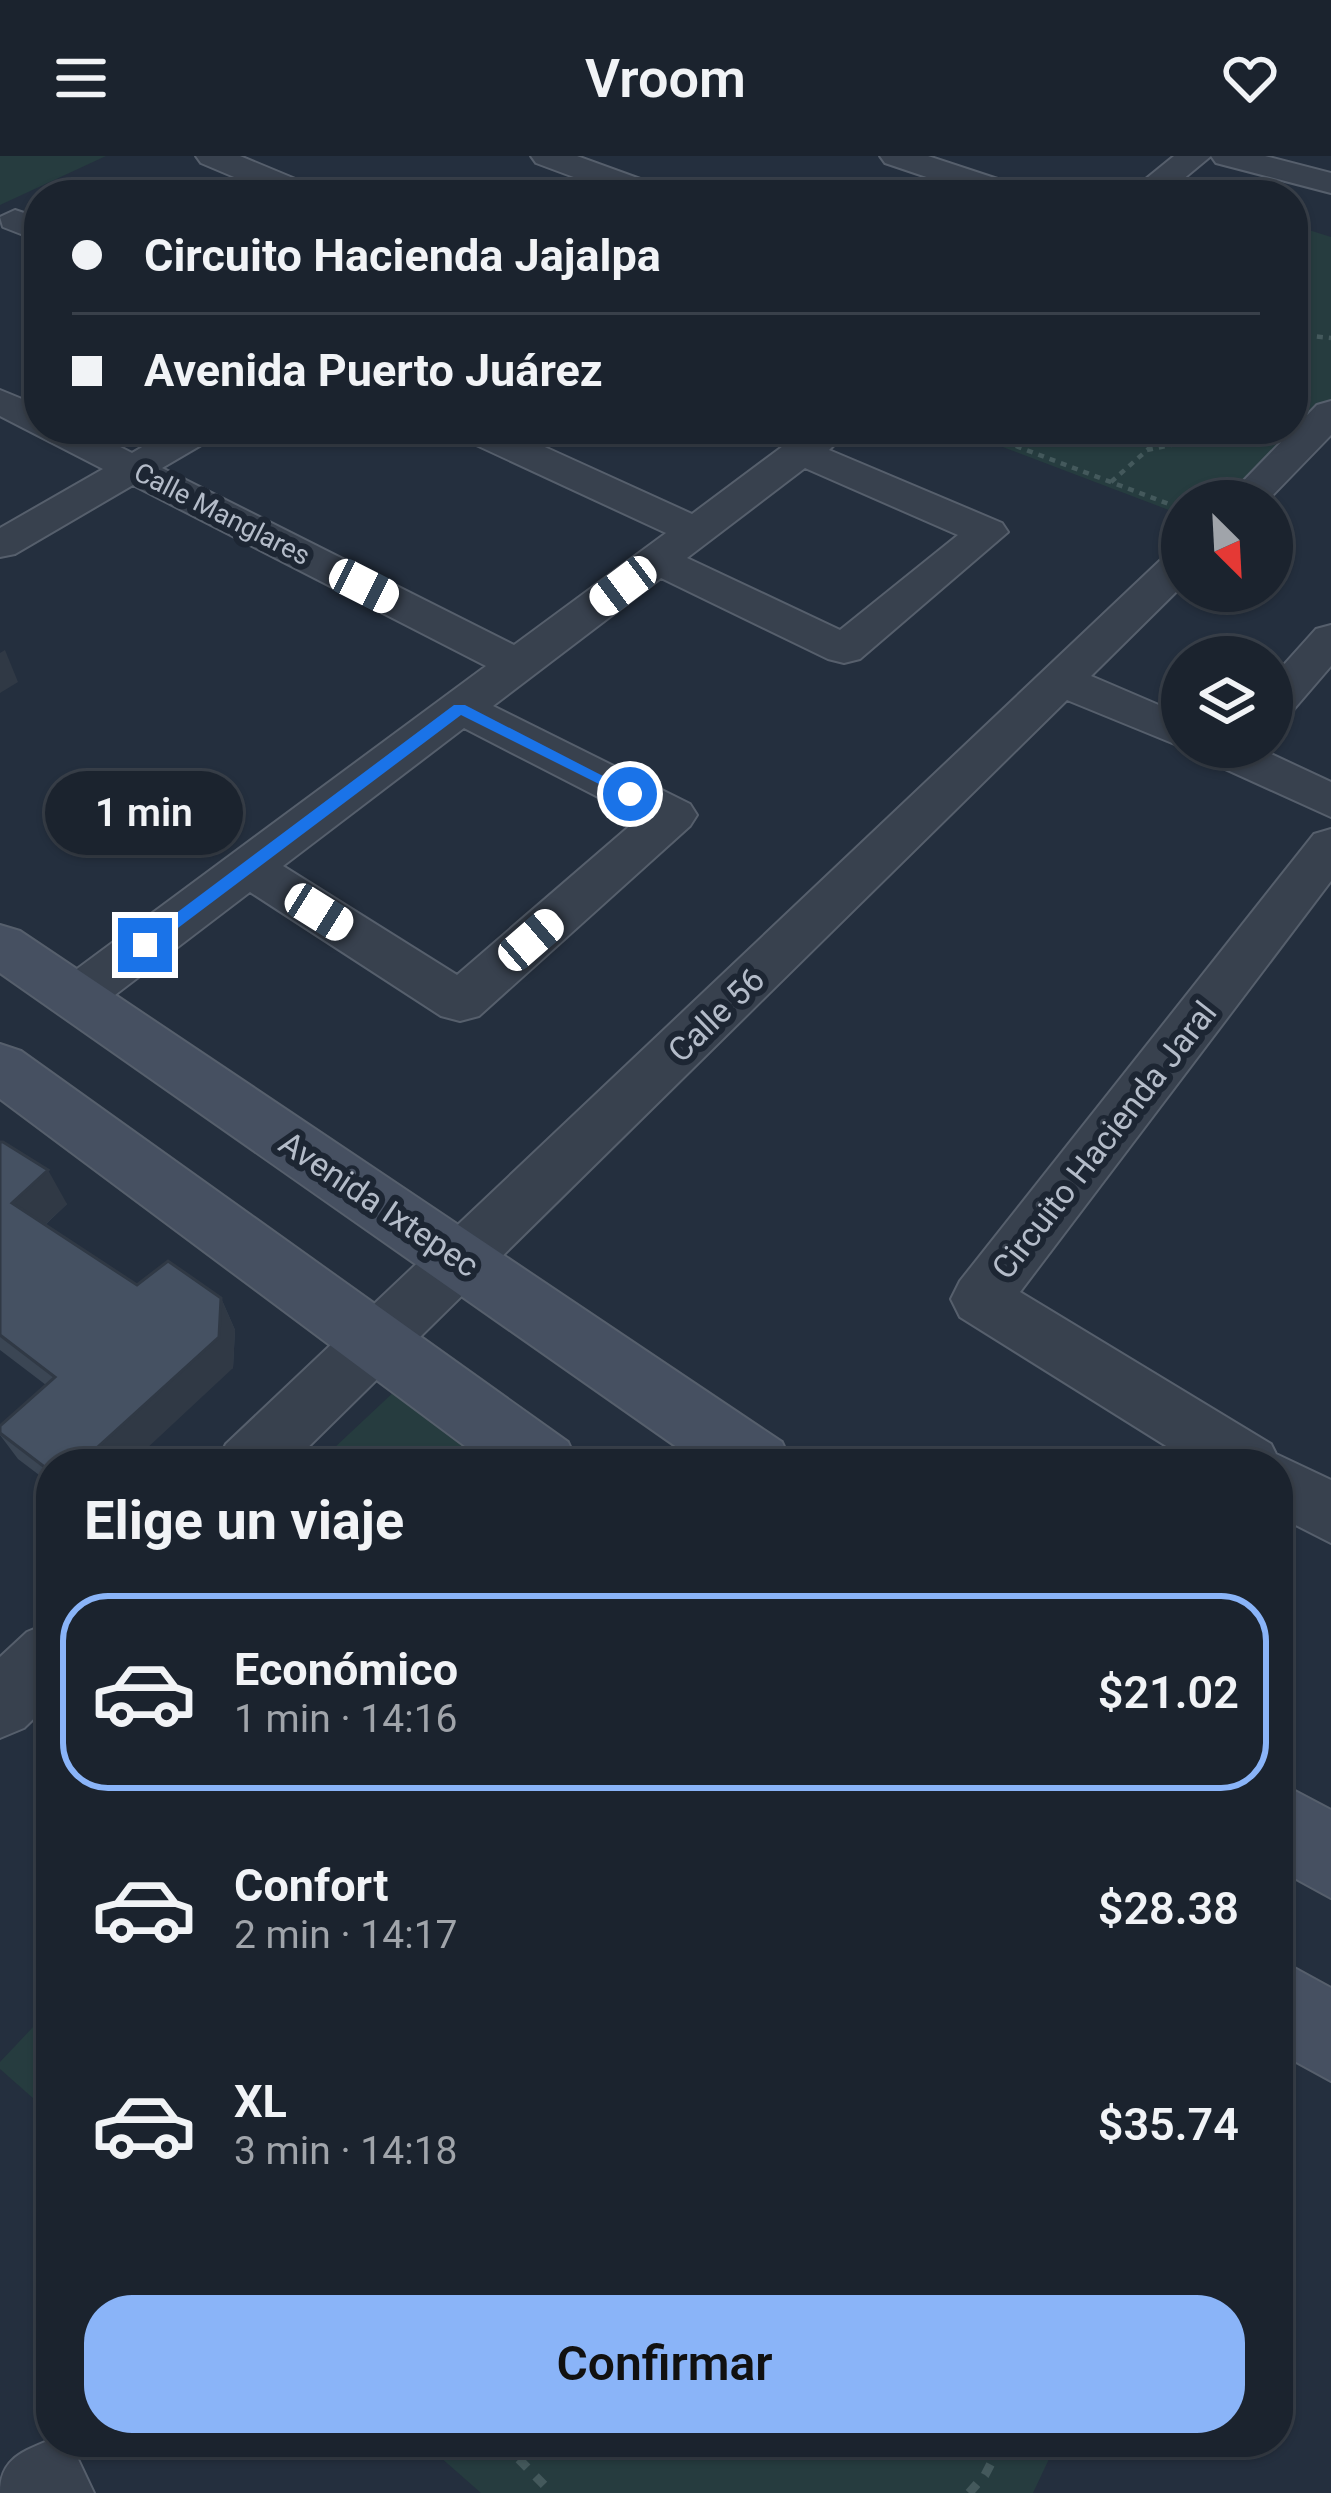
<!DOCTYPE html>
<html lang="es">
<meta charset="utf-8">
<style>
:root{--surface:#1b232e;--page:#282f3a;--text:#f1f3f6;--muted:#a0a4aa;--line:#39404a;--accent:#8ab4f8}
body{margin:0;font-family:Roboto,sans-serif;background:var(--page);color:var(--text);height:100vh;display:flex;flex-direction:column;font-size:45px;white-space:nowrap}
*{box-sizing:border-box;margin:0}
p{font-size:39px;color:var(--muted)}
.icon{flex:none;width:66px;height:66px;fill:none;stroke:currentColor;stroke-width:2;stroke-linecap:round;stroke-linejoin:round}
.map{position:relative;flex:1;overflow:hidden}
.panel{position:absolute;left:36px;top:1293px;width:1257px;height:1008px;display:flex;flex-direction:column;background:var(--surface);border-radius:48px;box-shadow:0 3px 9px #0004,0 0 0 3px var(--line)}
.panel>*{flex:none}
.banner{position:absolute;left:24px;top:24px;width:1284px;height:264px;border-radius:48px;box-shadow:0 3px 9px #0004,0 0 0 3px var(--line);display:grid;align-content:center;height:264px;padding:0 48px;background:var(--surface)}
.needle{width:78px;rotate:156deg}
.buttons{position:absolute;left:1161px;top:324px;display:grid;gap:24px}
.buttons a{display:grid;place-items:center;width:132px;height:132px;border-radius:50%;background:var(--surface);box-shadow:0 3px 9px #0004,0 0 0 3px var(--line);font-size:60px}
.end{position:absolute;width:54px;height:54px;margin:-27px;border:15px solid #1a73e8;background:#fff;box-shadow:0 0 0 6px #fff}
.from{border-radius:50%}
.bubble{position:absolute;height:84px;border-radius:42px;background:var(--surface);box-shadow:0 3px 9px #0004,0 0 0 3px var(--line);font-size:39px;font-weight:600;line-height:84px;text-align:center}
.car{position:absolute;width:36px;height:72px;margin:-36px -18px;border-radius:15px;box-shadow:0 0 9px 3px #0007;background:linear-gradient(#fff 24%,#345 0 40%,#fff 0 76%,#345 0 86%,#fff 0)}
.banner b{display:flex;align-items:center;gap:42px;height:114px;font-size:45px}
.banner b+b{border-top:3px solid var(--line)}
.banner i{width:30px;height:30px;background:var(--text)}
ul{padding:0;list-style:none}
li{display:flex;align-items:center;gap:36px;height:198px;margin:0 24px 18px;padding:0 24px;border:6px solid transparent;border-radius:48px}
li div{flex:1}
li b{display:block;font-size:45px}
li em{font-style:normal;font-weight:600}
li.current{border-color:var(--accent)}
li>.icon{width:108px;height:108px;stroke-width:1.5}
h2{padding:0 48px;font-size:54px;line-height:144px}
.primary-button{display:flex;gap:24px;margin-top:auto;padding:24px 48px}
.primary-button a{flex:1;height:138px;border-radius:48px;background:var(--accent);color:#111;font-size:48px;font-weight:600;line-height:138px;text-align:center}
header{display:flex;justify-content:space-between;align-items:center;height:156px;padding:0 48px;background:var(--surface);font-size:54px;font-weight:600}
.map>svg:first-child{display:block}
</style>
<header><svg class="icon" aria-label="menu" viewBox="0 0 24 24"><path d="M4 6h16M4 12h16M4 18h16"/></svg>Vroom<svg class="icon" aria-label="heart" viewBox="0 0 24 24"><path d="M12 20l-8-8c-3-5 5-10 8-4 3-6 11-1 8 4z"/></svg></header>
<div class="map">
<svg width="1331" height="2337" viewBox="0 0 1331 2337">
<rect width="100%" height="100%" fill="#242f3e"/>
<!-- green -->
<path fill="#263c3f" d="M0,0H106L0,49Z
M1293,69L1331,81V257L1244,345H1182V359L955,273H1293Z
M397,1233L494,1308H317Z
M51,1852V1958L0,1913V1906Z
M423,2286H1057L1033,2337H481Z"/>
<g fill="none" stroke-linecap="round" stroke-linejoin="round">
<defs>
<path id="street" d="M196,0H240L317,32L322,39H277L201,7Z
M531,0H577L665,32L670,39H622L536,7Z
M880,0H928L1025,32L1030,39H980L885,7Z
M1174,0H1265L1331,17V37L1216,7L1211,0L1164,39H1126Z
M15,54L39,62V85L3,71L0,61Z
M0,234L39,250V273H85L132,297L173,273H220L215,281L162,312L514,489L666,377L459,281L454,273H505L692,358L806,273H850L829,294L1002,367L1008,376L860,503L844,507L828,503L661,422L493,550L690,648L697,659L690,670L479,860L460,865L441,860L250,736L94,855L76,860L58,855L50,841L58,827L486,510L133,329L15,398L0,401V372L103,313L0,260ZM805,312L958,379L840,474L687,402ZM464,572L639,662L457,819L283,710Z
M1331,245V279L1267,345H1224L1317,249Z
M1182,394V430L1091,520L1182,559V591L1067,544L291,1308H216L226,1288L1167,398Z
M1331,469V510L1288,560L1272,565V522L1316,473Z
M1194,591H1256L1331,626V661L1201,602Z
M1331,673V725L1020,1136L1271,1288L1276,1298L1331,1324V1387L1278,1360V1308H1195L960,1161L951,1143L960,1125L1314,678Z
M51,1466V1546L24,1572L0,1582V1501L27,1476Z
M45,2286L76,2299L94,2337H0C0,2305 19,2297 45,2286Z"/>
<path id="secondary" d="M0,769L20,775L782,1286L792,1308H701L0,817Z
M0,888L21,895L568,1286L578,1308H489L0,943Z
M1278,1626L1331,1654V1742L1278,1713Z
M1278,1803L1331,1832V1925L1278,1896Z"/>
</defs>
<!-- street casing -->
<use href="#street" stroke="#565f6c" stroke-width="4"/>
<!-- secondary casing -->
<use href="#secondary" stroke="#565f6c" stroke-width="4"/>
<!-- path-far1 -->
<path stroke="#44595c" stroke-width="4.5" stroke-dasharray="6 6" stroke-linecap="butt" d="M1293,178L1331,182
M971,273L1182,353
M1147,294L1248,273
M1111,326L1171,273"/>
<!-- path -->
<path stroke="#44595c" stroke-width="9" stroke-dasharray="12 12" stroke-linecap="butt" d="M502,2286L552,2337
M969,2337L985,2319L1002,2286"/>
<!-- street -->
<use href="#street" fill="#38414e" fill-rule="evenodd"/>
<!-- secondary -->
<use href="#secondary" fill="#465061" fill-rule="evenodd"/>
</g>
<!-- wall -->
<path fill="#3b4654" d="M0,986L67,1048L45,1069L137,1129L221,1142L235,1174L233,1212L51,1308V1328L18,1303L0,1279V1270L46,1229L0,1194Z"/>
<!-- shaded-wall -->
<path fill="#303945" d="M5,494L18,526L0,537V497Z
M48,1014L67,1048L32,1081L12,1047Z
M221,1142L235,1174L233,1212L130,1308H79Z"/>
<!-- building -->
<path fill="#455162" stroke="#303945" stroke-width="3" d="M0,986H3L48,1014L12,1047L137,1129L168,1105L221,1142L219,1181L79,1308H51V1316L0,1277V1270L55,1221L0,1179Z"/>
<!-- route -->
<path fill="#1a73e8" d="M454,549H465L638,638L625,641L461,559L150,793H139V785Z"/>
<g text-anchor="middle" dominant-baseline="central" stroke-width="12" stroke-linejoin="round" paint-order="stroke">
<!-- far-street labels -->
<g font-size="27" fill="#b4bcc9" stroke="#1d2633">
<text transform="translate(222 358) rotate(27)">Calle Manglares</text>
</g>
<!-- street labels -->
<g font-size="33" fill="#b4bcc9" stroke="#1d2633">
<text transform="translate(716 859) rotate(-44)">Calle 56</text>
<text transform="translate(1104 984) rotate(-52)">Circuito Hacienda Jaral</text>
<text transform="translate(379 1048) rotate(34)">Avenida Ixtepec</text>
</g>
</g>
</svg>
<div class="buttons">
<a><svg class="needle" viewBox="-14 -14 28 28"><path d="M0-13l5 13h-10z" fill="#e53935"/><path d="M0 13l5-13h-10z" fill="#a0a4aa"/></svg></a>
<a><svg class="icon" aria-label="layers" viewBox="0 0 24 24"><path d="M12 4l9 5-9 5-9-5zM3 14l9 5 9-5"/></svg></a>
</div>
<i class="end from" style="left:630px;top:638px"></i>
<i class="end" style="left:145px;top:789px"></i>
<div class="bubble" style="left:45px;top:615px;width:198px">1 min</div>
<i class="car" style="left:364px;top:430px;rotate:117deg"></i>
<i class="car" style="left:623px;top:430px;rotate:233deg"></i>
<i class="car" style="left:319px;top:756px;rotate:122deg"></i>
<i class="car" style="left:531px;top:784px;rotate:49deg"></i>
<div class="banner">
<b><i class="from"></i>Circuito Hacienda Jajalpa</b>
<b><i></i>Avenida Puerto Juárez</b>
</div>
<section class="panel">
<h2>Elige un viaje</h2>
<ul>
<li class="current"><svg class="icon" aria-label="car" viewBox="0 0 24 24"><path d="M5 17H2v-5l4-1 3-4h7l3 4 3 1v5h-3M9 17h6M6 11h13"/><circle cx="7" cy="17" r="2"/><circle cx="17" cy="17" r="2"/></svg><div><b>Económico</b><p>1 min · 14:16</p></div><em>$21.02</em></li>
<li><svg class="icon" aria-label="car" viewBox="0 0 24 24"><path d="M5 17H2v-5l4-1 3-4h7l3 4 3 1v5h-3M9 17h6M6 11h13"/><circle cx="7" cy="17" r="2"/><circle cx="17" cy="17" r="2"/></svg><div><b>Confort</b><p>2 min · 14:17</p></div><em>$28.38</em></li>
<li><svg class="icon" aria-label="car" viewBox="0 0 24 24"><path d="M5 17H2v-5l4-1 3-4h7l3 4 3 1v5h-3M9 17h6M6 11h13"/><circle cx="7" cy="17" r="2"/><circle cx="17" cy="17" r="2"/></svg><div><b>XL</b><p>3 min · 14:18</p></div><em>$35.74</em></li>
</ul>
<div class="primary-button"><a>Confirmar</a></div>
</section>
</div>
